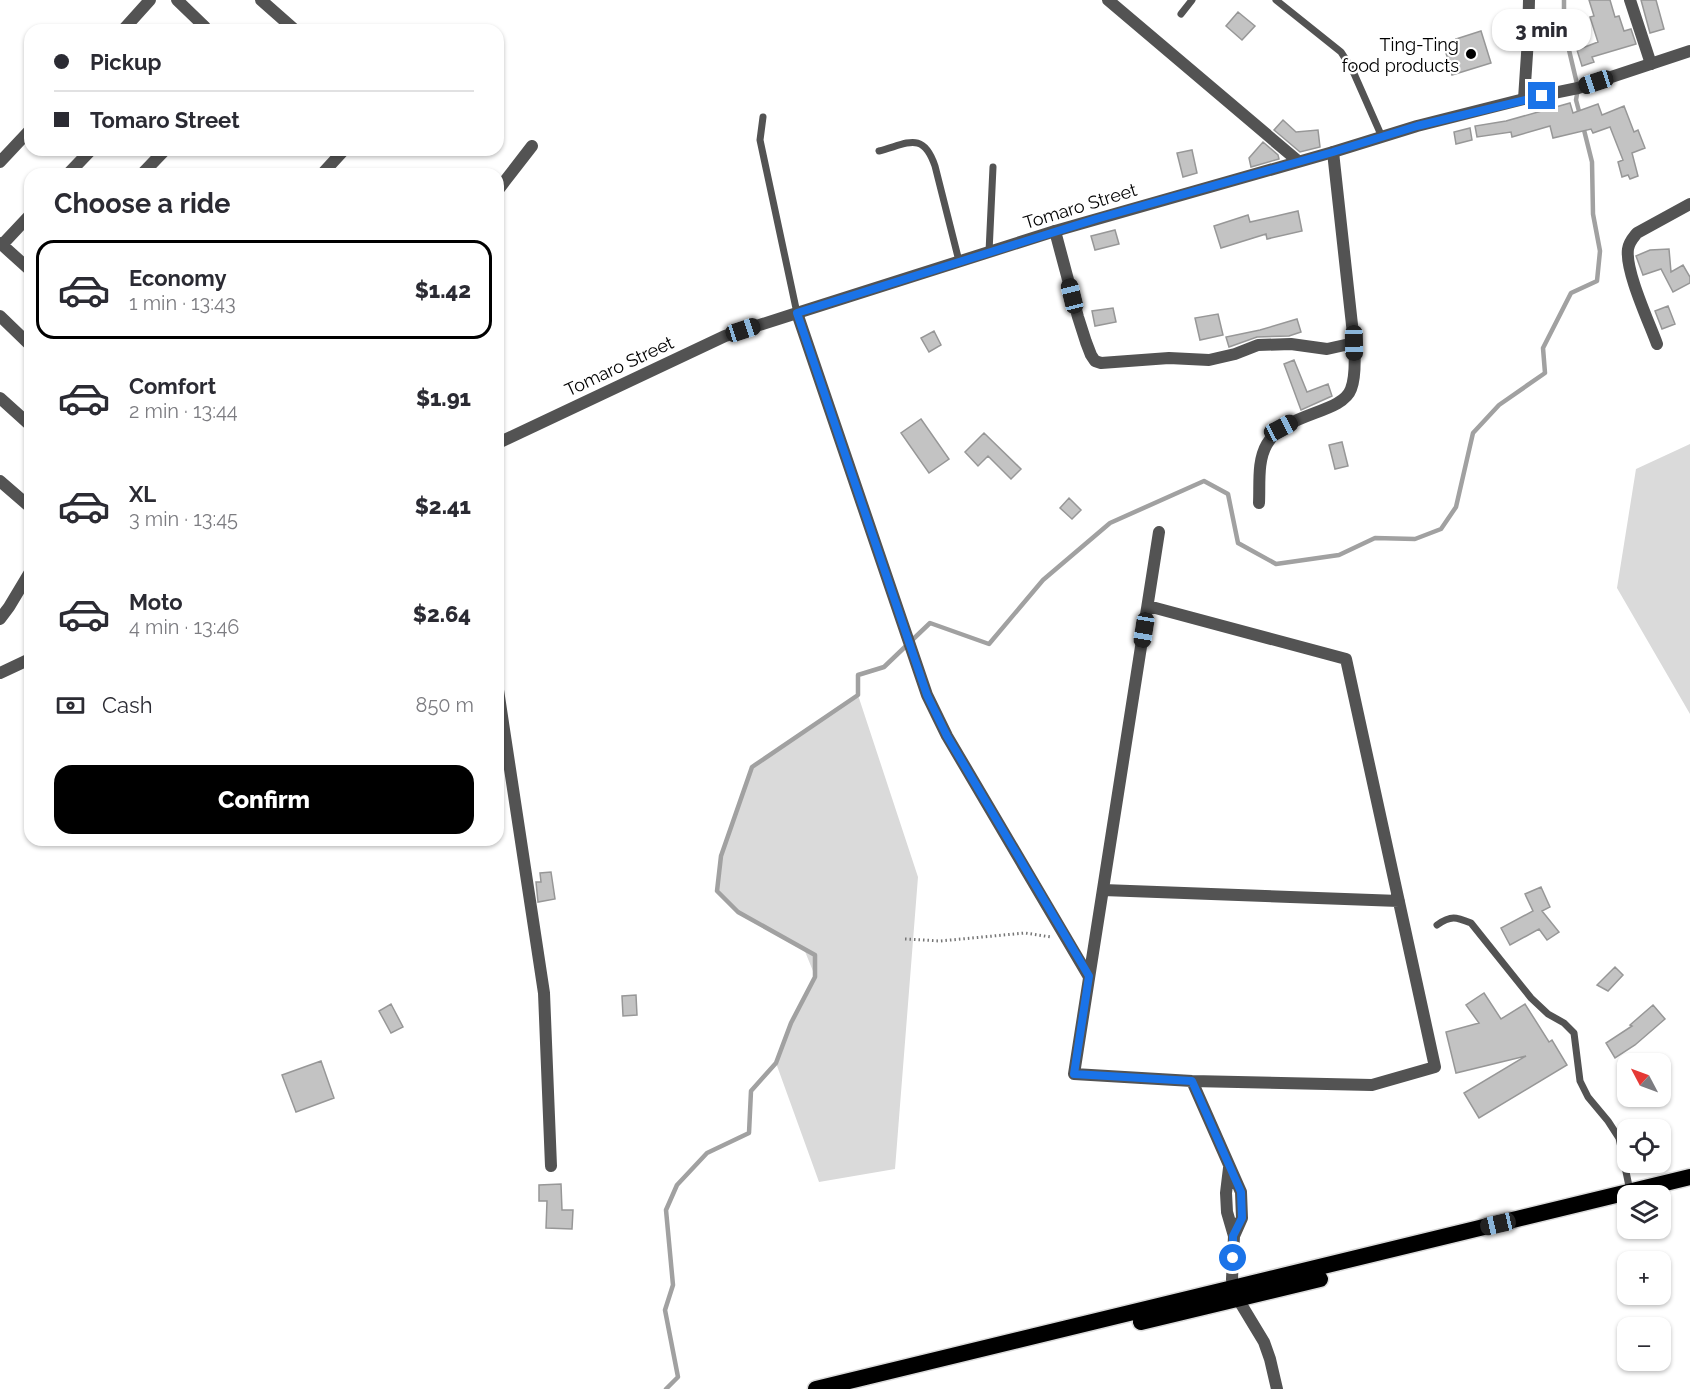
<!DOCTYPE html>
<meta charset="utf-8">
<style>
:root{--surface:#fff;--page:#f7f7f7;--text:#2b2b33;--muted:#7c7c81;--line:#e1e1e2;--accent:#000}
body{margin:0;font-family:Raleway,sans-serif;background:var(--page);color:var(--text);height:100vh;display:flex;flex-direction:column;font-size:22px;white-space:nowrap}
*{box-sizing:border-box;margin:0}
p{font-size:20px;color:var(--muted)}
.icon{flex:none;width:33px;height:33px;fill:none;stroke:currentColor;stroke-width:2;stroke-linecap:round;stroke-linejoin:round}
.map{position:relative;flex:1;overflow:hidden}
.panel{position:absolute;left:24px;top:168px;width:480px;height:678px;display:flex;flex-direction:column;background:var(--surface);border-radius:18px;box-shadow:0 2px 4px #0004}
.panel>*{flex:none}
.hud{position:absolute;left:24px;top:24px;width:480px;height:132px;border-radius:18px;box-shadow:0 2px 4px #0004;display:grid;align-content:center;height:132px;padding:0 30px;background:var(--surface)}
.needle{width:39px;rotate:311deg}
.controls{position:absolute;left:1617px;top:1053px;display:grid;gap:12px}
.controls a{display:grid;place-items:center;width:54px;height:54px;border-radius:12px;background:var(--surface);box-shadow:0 2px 4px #0004;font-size:30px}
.end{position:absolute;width:27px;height:27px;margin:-14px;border:8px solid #1a73e8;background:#fff;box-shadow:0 0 0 3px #fff}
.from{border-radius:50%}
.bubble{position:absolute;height:42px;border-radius:18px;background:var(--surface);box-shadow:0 2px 4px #0004;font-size:20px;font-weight:800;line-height:42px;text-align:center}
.car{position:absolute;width:18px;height:36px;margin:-18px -9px;border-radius:8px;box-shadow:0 0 4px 2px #0007;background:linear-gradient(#222 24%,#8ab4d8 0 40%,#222 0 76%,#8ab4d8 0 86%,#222 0)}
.hud b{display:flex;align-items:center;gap:21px;height:57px;font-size:22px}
.hud b+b{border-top:2px solid var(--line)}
.hud i{width:15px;height:15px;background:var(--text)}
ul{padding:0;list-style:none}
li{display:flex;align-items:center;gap:18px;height:99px;margin:0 12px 9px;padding:0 18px;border:3px solid transparent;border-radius:18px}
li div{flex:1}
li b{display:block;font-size:22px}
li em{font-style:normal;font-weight:800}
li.on{border-color:var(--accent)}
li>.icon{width:54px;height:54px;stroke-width:1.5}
h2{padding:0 30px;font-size:27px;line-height:72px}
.pay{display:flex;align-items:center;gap:15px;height:66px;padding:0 30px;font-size:22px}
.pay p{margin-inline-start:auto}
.button{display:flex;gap:12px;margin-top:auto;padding:12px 30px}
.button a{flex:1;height:69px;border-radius:18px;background:var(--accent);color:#fff;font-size:24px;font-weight:800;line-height:69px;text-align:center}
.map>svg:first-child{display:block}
</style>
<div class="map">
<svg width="1690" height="1389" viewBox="0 0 1690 1389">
<rect width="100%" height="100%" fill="#fff"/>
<!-- green -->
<path fill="#dadada" d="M1690,444V714L1617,588L1636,469Z
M858,695L918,877L895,1169L819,1182L776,1063L791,1023L815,976L804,949L738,912L717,891L721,856L752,767Z"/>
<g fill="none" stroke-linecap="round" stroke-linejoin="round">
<!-- stream -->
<path stroke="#a1a1a1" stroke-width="4.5" d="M1564,0V29L1578,88L1576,100L1580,115
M666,1389L678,1377L665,1310L673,1285L666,1210L677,1185L707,1153L749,1133L751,1091L776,1063L791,1023L815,977V955L738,912L717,891L721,856L752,767L858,695V675L884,667L930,623L989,644L1043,580L1110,523L1204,481L1228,494L1238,543L1276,564L1339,555L1375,538L1415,539L1441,529L1456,507L1473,433L1499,405L1545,373L1543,348L1571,293L1597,281L1600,251L1593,214L1592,162L1583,126"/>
</g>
<!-- building -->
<path fill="#c3c3c3" stroke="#979797" stroke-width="1.5" d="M1589,0H1610L1615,17L1619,16L1624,31L1631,29L1636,44L1592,57L1594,62L1582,66L1577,50L1598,42L1590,17L1594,16Z
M1641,0H1656L1664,29L1650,33Z
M1238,12L1255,26L1242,40L1226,26Z
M1481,31L1491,63L1452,75L1446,53L1459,49L1456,39Z
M1570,103L1573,113L1598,104L1602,115L1624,106L1634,132L1638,130L1645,148L1632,153L1638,176L1630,179L1628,175L1622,177L1618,162L1623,160L1610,127L1593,133L1591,129L1553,138L1550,126L1512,137L1511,132L1477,137L1475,126L1506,121Z
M1283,120L1296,132L1318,130L1320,147L1300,152L1274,130Z
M1470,128L1472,140L1456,144L1454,132Z
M1263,142L1278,155L1279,159L1251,167L1249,158Z
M1192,150L1197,173L1183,177L1177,153Z
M1298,211L1302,231L1267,239L1266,234L1221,248L1214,226L1248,215L1250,222Z
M1115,230L1119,244L1095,250L1091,236Z
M1669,249L1671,272L1683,265L1690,277V283L1673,292L1661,269L1643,275L1636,256L1650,250Z
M1668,306L1675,324L1662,329L1655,311Z
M1113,308L1116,322L1095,326L1092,311Z
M1218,314L1223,335L1200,340L1195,318Z
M1297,319L1301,332L1289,336L1257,337L1229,347L1226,337L1260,330Z
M934,331L941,345L929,352L921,338Z
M1294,360L1307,392L1328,384L1332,396L1301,410L1284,364Z
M921,419L949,459L929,473L901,433Z
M984,433L1021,469L1011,479L988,456L978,466L965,452Z
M1342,442L1348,466L1335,469L1329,445Z
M1069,498L1081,510L1072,519L1060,508Z
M551,872L555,899L538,902L536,882H541L540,873Z
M1541,887L1550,907L1542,911L1559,932L1547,940L1539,929L1510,945L1501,928L1533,911L1525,894Z
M1615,967L1623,975L1608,991L1597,985Z
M1484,993L1501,1019L1525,1004L1549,1042L1552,1040L1567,1065L1479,1118L1464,1093L1526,1056L1456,1073L1446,1032L1479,1023L1466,1005Z
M636,995L637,1015L623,1016L622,996Z
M391,1004L403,1027L391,1033L379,1011Z
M1653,1005L1665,1019L1635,1045L1615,1058L1606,1043L1632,1026L1630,1025Z
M321,1061L334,1098L296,1112L282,1075Z
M561,1184L562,1210H573L572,1229L546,1228L547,1201H539V1185Z"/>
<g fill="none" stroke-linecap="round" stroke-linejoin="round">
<defs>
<path id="trunk" d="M1141,1322L1320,1279
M816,1389L1690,1177"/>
</defs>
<!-- trunk casing -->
<use href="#trunk" stroke="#dbdbdb" stroke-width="19"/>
<!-- path -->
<path stroke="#757575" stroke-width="3" stroke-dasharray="1.5 3" stroke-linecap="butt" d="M905,939L940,941L1025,933L1051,937"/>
<!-- service -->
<path stroke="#535353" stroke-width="7" d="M1276,0L1341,52L1352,69L1382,137
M1181,14L1192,0
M763,117L760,140L797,313
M879,151C907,144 923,130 935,166L959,261
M989,252L993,167
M1437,925C1451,915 1456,917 1471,923L1531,998L1548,1014L1564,1023L1574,1033L1580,1081L1588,1097L1608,1121L1619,1138L1630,1191"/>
<!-- minor -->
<path stroke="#535353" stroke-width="12" d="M177,0L205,27L202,30
M261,0L295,30
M1108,0L1298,161
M1630,0L1651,64
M123,30L150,0
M1524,99L1528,39L1529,0
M0,162L30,130
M68,174L91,150
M142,174L165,150
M322,174L344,150
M498,190L532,146
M1055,231L1078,317L1086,342L1091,355L1095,361L1101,363L1169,358L1209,360L1235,354L1258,345L1291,344L1327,349L1354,343
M0,243L30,270
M2,245L30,215
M797,313L927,695L947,736L1089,977
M0,316L30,345
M1657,344C1649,322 1625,271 1628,249C1629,242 1633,238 1637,233L1690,204
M0,398L30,425
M0,481L30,507
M1259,503C1260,484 1257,461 1267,444C1285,412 1342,414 1351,389C1356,376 1355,357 1354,343L1333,152
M1148,606L1346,659L1435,1067L1372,1085L1192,1081L1074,1074L1159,532
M0,619L9,607L30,572
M498,690L544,993L551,1166
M1103,890L1399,901
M1192,1081L1241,1192L1242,1218L1234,1236
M1229,1168L1226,1193L1227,1212L1234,1236L1232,1279L1233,1288L1238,1299L1264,1342L1270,1359L1277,1389"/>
<!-- tertiary -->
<path stroke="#535353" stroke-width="12" d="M498,443L725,336L797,313L1055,231L1333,152L1417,126L1524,99L1578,88L1690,51
M0,673L30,659"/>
<!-- trunk -->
<use href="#trunk" stroke="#000" stroke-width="16"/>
</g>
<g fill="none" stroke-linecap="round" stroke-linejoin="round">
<!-- route -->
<path stroke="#1a73e8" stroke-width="8" d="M1233,1258V1236L1242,1218L1241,1192L1192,1081L1074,1074L1089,976L947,736L927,695L797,313L1096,219L1333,152L1417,126L1542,96"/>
</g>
<!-- markers -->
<circle fill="#000" stroke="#fff" stroke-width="2" cx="1471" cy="54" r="6"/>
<g text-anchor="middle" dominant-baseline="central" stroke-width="4.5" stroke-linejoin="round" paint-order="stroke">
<!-- poi labels -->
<g font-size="18" fill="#000" stroke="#fff" text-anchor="end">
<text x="1459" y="44">Ting-Ting<tspan x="1459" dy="21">food products</tspan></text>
</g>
<!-- street labels -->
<g font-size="18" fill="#000" stroke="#fff">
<text transform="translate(1080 206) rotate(-17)">Tomaro Street</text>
<text transform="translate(619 366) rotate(-25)">Tomaro Street</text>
</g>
</g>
</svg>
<div class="controls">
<a><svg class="needle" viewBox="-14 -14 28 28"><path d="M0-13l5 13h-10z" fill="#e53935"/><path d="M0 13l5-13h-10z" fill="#7c7c81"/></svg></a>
<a><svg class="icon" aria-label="locate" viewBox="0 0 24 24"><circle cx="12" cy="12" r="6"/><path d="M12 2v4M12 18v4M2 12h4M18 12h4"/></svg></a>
<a><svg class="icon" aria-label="layers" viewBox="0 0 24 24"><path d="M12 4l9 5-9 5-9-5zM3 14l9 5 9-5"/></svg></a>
<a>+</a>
<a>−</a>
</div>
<i class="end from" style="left:1233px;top:1258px"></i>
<i class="end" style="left:1542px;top:96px"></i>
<div class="bubble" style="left:1492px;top:9px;width:99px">3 min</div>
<i class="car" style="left:1596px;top:82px;rotate:252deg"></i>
<i class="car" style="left:1072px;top:296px;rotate:346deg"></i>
<i class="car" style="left:743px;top:330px;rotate:72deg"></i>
<i class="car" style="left:1354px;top:343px;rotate:179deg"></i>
<i class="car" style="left:1281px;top:428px;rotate:62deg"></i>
<i class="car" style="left:1144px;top:630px;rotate:189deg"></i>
<i class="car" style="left:1498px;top:1224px;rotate:257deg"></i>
<div class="hud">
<b><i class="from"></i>Pickup</b>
<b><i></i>Tomaro Street</b>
</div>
<section class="panel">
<h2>Choose a ride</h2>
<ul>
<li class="on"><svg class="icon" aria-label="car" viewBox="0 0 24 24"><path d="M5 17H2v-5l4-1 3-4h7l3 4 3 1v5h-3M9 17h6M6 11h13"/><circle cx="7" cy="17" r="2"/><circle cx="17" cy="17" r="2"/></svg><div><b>Economy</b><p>1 min · 13:43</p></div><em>$1.42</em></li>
<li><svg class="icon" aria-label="car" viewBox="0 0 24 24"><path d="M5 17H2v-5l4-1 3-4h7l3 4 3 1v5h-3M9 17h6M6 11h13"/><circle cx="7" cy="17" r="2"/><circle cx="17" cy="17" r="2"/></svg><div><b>Comfort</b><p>2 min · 13:44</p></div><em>$1.91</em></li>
<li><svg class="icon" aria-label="car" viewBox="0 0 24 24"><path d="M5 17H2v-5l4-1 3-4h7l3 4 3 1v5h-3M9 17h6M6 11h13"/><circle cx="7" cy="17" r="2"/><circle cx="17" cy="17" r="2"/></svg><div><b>XL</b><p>3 min · 13:45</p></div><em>$2.41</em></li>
<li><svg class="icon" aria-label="car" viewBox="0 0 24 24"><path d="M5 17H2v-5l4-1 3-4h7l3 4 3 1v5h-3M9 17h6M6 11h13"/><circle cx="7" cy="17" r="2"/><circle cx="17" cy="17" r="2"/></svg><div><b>Moto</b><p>4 min · 13:46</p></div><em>$2.64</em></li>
</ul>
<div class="pay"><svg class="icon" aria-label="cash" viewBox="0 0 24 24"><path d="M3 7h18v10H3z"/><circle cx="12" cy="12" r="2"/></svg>Cash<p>850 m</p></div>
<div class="button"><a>Confirm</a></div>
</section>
</div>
